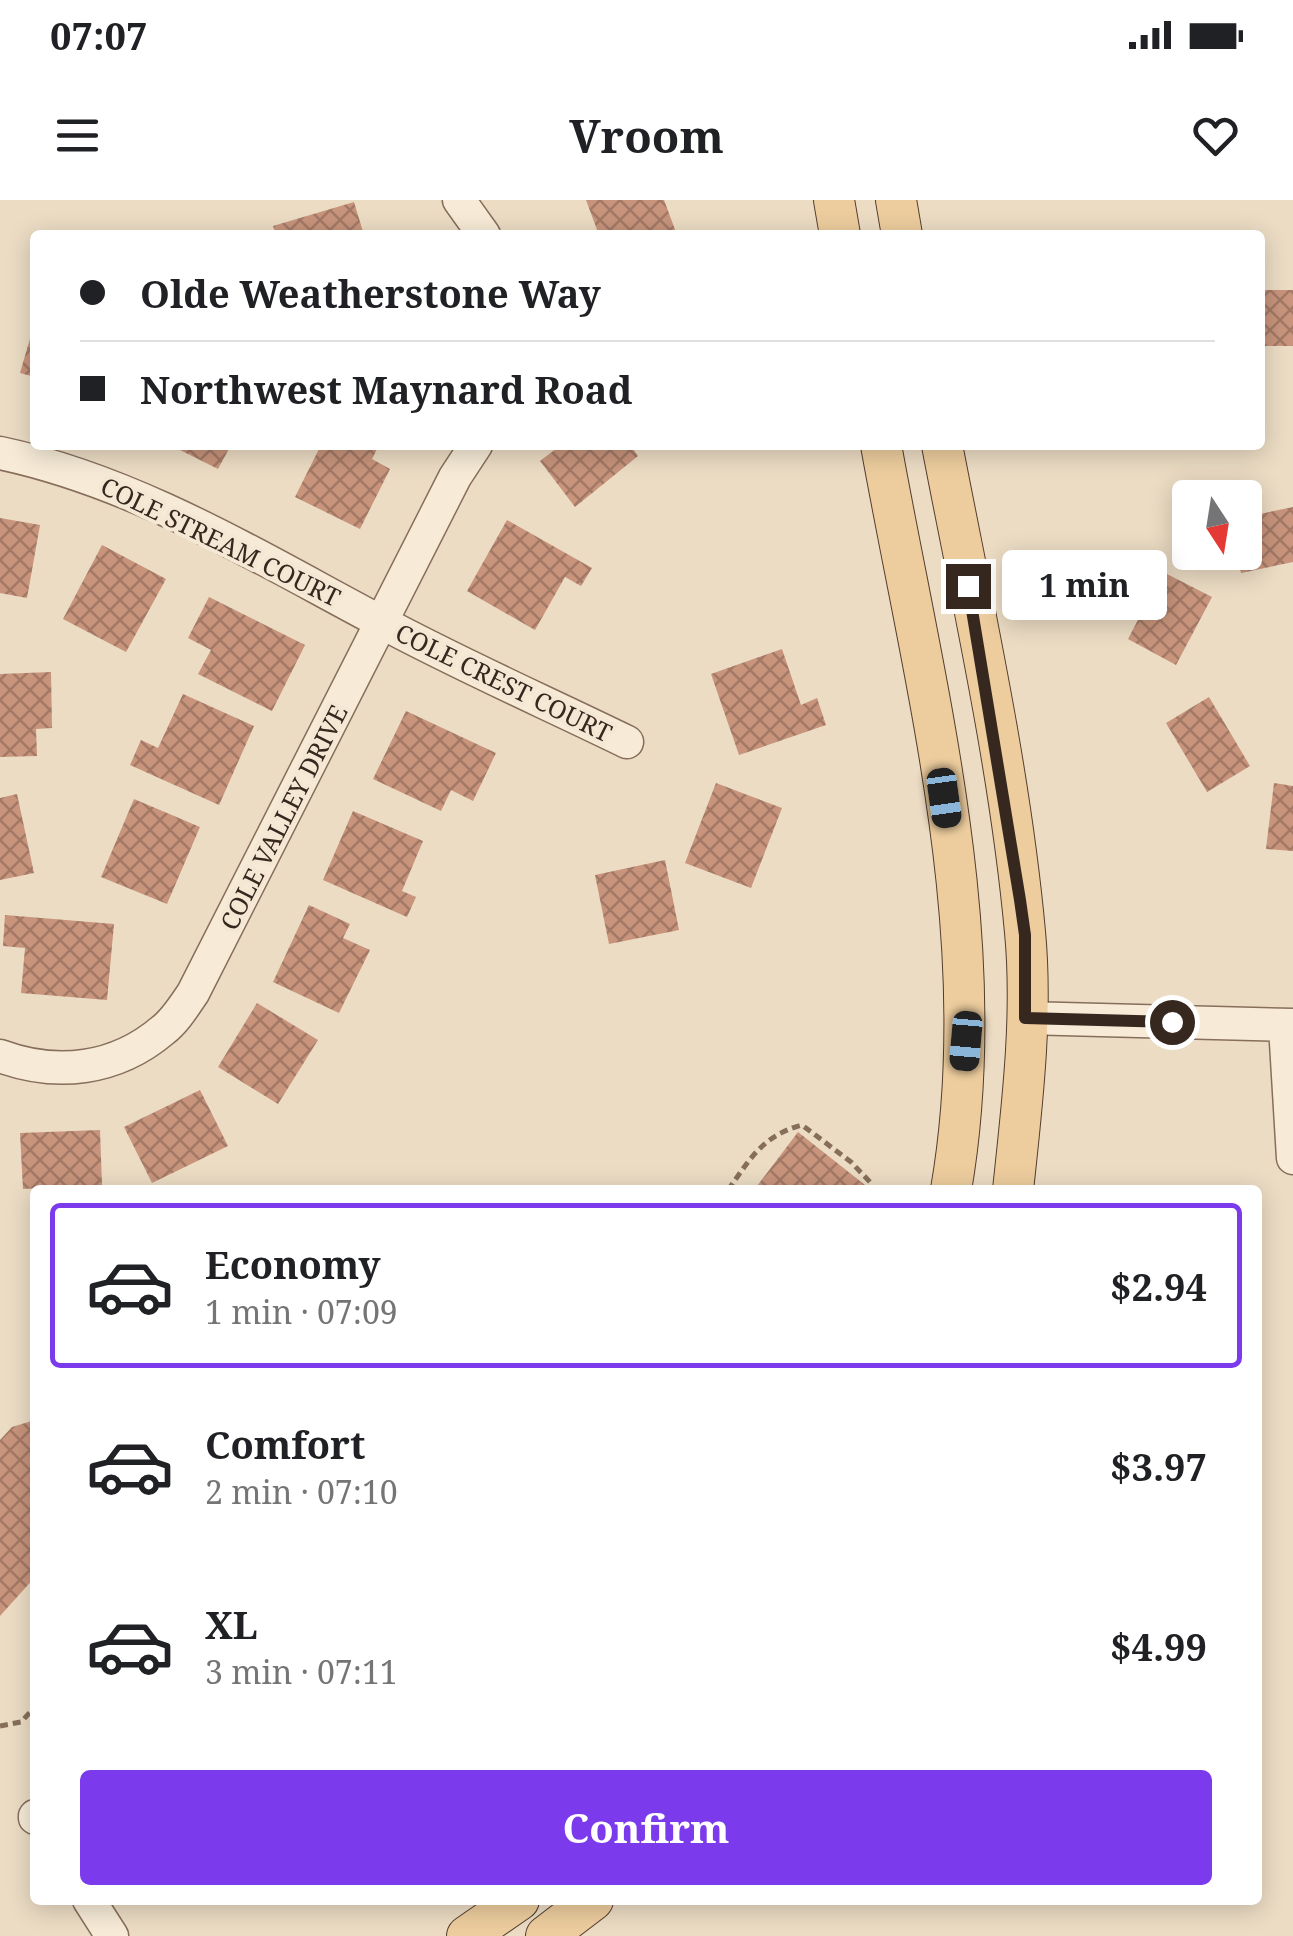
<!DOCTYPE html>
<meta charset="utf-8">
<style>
:root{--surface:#fff;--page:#f6f6f6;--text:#202124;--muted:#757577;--line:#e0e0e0;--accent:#7c3aed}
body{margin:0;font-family:"Noto Serif",serif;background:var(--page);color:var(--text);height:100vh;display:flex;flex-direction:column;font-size:38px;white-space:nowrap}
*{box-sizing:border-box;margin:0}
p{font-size:32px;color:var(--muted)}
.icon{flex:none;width:55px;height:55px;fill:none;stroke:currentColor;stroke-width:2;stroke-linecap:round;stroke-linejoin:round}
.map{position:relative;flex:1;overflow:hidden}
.sheet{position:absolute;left:30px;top:985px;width:1232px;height:720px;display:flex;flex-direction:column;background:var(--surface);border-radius:10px;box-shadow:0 5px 25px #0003}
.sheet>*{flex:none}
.top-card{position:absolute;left:30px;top:30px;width:1235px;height:220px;border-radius:10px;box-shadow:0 5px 25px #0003;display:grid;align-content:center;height:220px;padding:0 50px;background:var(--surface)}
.needle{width:65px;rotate:168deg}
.controls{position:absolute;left:1172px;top:280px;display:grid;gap:20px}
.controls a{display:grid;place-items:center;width:90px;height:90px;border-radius:10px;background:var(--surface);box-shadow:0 5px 25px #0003;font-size:50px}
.end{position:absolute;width:45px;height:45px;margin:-22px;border:12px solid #37281f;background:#fff;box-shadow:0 0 0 5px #fff}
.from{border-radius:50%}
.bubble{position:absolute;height:70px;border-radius:10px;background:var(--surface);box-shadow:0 5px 25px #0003;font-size:32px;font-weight:700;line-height:70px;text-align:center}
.car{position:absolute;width:30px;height:60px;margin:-30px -15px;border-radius:12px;box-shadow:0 0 8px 2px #0007;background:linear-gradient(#222 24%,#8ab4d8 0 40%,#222 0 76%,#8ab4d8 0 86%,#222 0)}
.top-card b{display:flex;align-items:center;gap:35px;height:95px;font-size:38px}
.top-card b+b{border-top:2px solid var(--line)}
.top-card i{width:25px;height:25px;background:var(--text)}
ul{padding:18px 0 0;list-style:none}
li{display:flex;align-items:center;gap:30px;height:165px;margin:0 20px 15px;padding:0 30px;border:5px solid transparent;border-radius:10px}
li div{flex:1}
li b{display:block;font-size:38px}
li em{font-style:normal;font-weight:700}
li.active{border-color:var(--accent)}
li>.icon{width:90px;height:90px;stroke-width:1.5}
.primary-button{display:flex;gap:20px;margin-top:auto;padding:20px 50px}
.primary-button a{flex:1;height:115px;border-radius:10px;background:var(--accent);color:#fff;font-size:40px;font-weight:700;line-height:115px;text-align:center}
.status{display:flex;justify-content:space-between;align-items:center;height:70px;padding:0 50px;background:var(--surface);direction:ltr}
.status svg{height:28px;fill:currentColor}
header{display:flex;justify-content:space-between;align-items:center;height:130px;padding:0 50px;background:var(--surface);font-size:45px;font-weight:700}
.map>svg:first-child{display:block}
</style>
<div class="status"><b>07:07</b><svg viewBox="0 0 49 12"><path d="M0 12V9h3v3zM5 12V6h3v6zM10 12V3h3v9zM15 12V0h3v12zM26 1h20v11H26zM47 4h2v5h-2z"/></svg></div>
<header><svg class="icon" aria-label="menu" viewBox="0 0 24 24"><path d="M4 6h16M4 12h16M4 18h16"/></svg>Vroom<svg class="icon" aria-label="heart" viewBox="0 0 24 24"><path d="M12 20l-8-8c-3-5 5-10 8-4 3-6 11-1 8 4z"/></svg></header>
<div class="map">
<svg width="1293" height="1736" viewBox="0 0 1293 1736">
<defs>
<pattern id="building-cross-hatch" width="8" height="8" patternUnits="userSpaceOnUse" patternTransform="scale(2.5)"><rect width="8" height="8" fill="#c8947c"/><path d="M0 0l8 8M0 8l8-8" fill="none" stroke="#a37965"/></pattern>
</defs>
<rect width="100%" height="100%" fill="#ecdcc4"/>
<!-- building -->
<path fill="url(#building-cross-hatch)" d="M586,0H664L677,35H599Z
M354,2L364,35H276L273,26Z
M1265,90H1293V146H1264Z
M34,125H35V177L20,173Z
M183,245H231L218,269L180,250Z
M321,245H379L372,259L390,269L360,329L295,297Z
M561,245H630L638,256L575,307L540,261Z
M1293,307V362L1241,373L1236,352H1245V317Z
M0,318L40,325L27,398L0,393Z
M507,320L592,368L581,386L565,377L535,430L467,391Z
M102,345L166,379L126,452L63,419Z
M1163,372L1212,397L1176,465L1128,439Z
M209,397L305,445L272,511L198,474L211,450L188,438Z
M782,449L801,505L817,498L826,525L739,555L711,474Z
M51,472L52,528L36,529L37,556L0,557V474Z
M183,494L254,526L219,605L130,565L141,540L158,548Z
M1209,497L1250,566L1207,592L1166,523Z
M406,511L496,553L473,601L451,590L441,611L373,579Z
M716,583L782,608L751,688L685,663Z
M1274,583L1293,586V651L1266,649Z
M17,594L34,673L0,680V598Z
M134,599L200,627L167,704L101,677Z
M353,611L423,641L402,691L416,697L407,717L323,680Z
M665,660L679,730L609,744L595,675Z
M309,705L350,724L343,738L370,750L339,813L273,782Z
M5,715L114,724L107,800L21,793L25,748L3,746Z
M257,803L318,840L278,904L218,867Z
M200,890L228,946L152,983L124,927Z
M100,930L102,985L23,989L20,933Z
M798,932L865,985L861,990H754Z
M35,1220V1377L0,1416V1240L12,1227Z"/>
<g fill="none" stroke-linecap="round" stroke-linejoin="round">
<defs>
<path id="minor" d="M459,0L484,35
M0,253C137,282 258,357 381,422C461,465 545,502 627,542
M1025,818L1293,825
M1285,826L1293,958
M0,856C57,877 116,870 163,830C175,821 184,806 193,793L455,277L476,245
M35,1616V1618
M89,1700L112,1736"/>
<path id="major" d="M834,0L840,35
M896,0L902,35
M881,245C925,489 994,742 951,990
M942,245C973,406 1010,569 1025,732C1033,816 1022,906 1013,990
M467,1736L519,1700
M546,1736L593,1700"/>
</defs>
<!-- minor casing -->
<use href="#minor" stroke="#866e5b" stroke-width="35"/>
<!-- major casing -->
<use href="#major" stroke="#543d2f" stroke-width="42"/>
<!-- path -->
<path stroke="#866e5b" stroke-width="5" stroke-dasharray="8 5" stroke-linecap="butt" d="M728,990C751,958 762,936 802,925L851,962L870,982L868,990
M0,1526L21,1522L35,1507"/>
<!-- minor -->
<use href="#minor" stroke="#f7ebd7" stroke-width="32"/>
<!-- major -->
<use href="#major" stroke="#edcd9e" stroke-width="40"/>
</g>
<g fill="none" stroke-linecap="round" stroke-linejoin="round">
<!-- route -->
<path stroke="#37281f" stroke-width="12" d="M968,386L1020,700L1025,735V818L1172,822"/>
</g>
<g text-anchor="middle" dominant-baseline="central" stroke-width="8" stroke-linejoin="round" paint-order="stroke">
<!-- street labels -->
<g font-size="25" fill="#37281f" stroke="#f4e7d3">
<text transform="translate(221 341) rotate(26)">COLE STREAM COURT</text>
<text transform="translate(504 482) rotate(26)">COLE CREST COURT</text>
<text transform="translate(283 617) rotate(-63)">COLE VALLEY DRIVE</text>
</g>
</g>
</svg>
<div class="controls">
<a><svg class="needle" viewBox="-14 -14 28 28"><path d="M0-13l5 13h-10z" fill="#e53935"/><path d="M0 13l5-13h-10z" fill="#757577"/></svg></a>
</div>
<i class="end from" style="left:1172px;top:822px"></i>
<i class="end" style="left:968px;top:386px"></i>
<div class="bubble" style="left:1002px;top:350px;width:165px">1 min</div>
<i class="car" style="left:944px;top:598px;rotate:172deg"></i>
<i class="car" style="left:966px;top:841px;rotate:185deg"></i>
<div class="top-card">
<b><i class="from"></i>Olde Weatherstone Way</b>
<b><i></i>Northwest Maynard Road</b>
</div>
<section class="sheet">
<ul>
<li class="active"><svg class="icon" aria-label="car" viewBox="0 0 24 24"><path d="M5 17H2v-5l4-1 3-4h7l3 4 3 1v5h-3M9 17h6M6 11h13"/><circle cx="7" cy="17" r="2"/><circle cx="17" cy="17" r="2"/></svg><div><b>Economy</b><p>1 min · 07:09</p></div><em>$2.94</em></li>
<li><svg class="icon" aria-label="car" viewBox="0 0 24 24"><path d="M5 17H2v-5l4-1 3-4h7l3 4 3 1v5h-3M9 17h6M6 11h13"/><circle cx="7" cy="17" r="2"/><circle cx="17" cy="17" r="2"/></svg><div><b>Comfort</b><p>2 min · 07:10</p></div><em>$3.97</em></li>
<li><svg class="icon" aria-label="car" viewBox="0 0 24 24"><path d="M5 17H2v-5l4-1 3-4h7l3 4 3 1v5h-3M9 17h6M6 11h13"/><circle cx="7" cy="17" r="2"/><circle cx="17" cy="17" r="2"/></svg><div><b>XL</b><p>3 min · 07:11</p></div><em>$4.99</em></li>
</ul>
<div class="primary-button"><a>Confirm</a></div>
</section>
</div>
